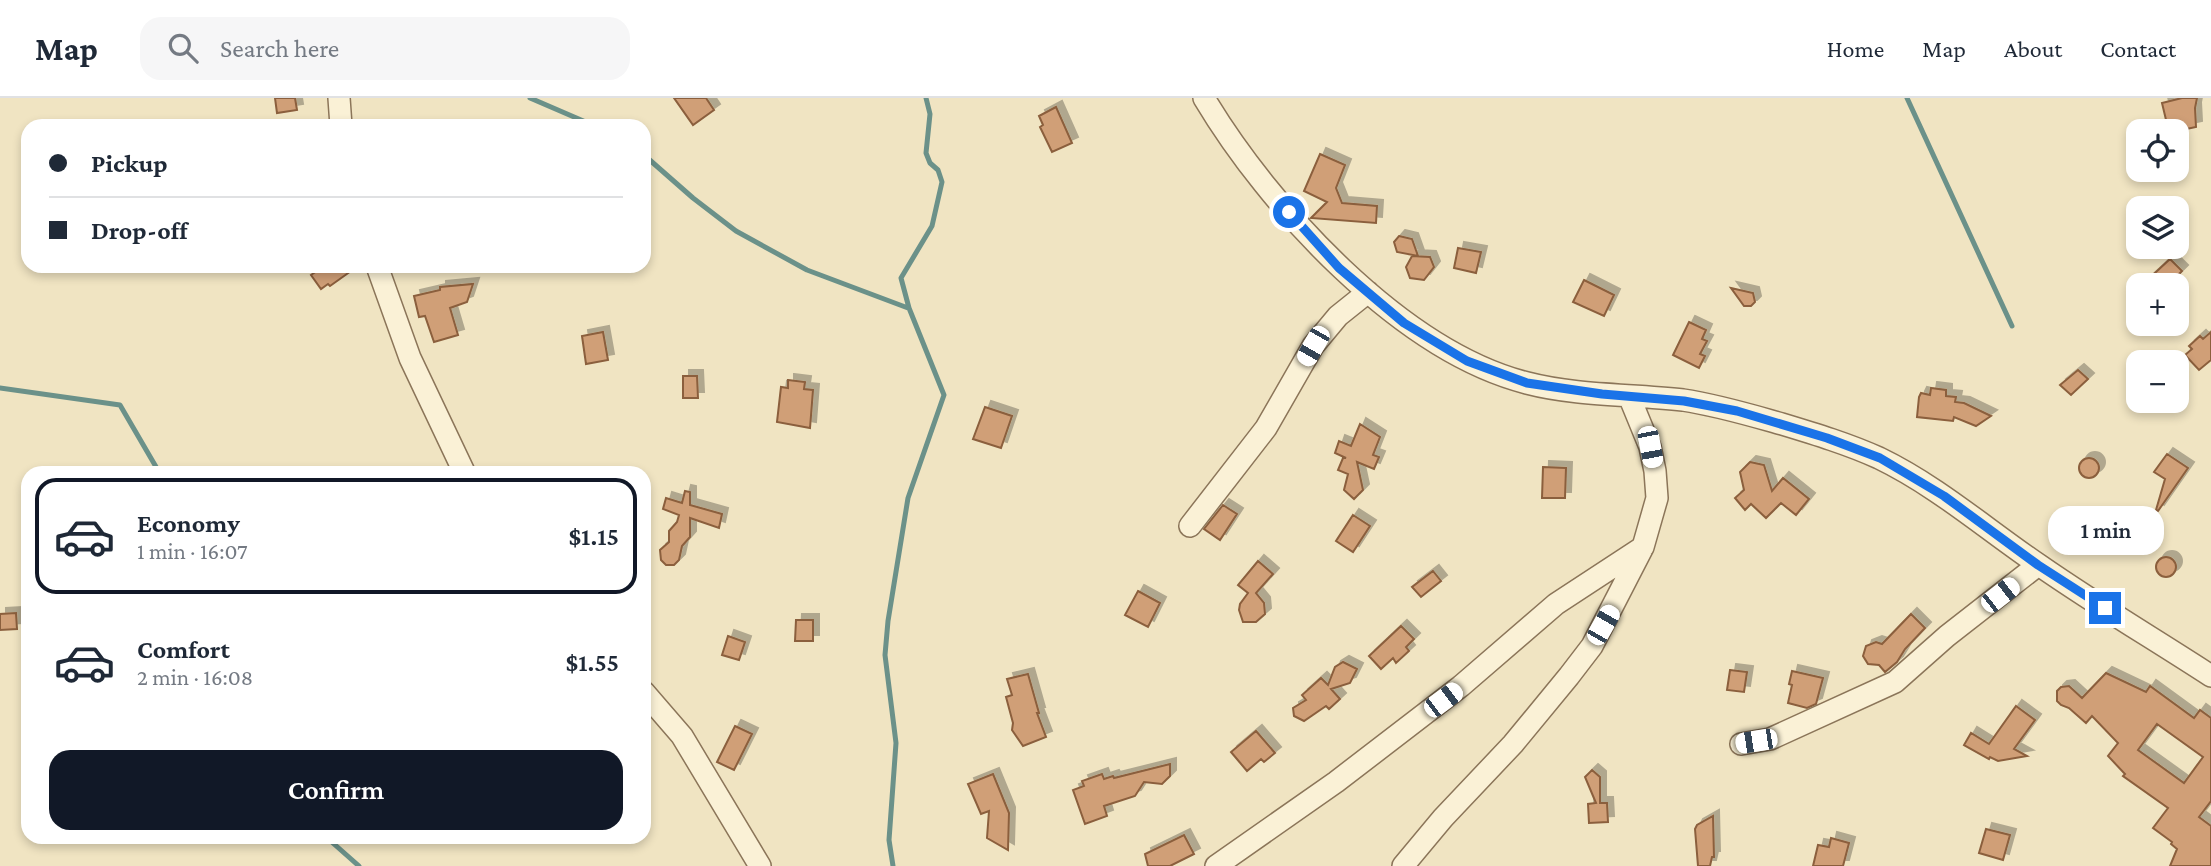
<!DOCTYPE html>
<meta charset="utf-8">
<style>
:root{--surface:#fff;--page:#f6f6f7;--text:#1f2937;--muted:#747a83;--line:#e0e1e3;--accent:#111827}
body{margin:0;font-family:"Crimson Pro",serif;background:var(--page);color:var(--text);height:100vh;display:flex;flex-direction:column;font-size:26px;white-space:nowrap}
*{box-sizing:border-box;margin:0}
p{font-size:23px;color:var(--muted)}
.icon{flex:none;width:38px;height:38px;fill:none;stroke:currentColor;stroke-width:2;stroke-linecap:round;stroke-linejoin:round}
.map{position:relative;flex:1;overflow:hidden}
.side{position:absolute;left:21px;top:368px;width:630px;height:378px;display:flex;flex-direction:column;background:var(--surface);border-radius:21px;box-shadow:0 4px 10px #0003}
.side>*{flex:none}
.guide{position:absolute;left:21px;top:21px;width:630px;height:154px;border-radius:21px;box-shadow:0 4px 10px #0003;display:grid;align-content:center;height:154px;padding:0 28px;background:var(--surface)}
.fabs{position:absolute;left:2126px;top:21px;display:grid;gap:14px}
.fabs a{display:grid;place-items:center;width:63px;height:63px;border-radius:14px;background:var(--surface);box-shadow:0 4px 10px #0003;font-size:35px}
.end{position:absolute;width:32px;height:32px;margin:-16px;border:9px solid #1a73e8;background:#fff;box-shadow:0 0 0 4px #fff}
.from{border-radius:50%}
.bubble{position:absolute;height:49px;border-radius:21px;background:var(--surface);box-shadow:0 4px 10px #0003;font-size:23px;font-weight:600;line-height:49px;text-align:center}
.car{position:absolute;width:21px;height:42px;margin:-21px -10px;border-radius:9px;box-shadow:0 0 5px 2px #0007;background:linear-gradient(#fff 24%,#345 0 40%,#fff 0 76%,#345 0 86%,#fff 0)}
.guide b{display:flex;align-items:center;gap:24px;height:66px;font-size:26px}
.guide b+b{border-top:2px solid var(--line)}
.guide i{width:18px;height:18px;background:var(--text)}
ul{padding:12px 0 0;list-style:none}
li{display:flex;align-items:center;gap:21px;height:116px;margin:0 14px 10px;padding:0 14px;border:4px solid transparent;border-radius:21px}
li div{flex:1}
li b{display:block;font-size:26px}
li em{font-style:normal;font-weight:600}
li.current{border-color:var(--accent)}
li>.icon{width:63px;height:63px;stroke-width:1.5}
.cta{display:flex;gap:14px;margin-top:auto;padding:14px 28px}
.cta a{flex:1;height:80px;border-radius:21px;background:var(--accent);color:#fff;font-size:28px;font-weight:600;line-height:80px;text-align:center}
header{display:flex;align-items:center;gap:42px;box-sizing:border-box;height:98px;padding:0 35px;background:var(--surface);border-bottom:2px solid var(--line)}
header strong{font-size:33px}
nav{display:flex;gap:38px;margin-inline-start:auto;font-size:24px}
.search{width:490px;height:63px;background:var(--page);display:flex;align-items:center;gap:18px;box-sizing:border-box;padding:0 24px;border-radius:21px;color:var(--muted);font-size:26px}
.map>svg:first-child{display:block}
</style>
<header>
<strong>Map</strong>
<div class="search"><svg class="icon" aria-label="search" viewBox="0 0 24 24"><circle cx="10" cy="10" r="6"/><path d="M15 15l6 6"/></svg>Search here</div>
<nav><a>Home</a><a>Map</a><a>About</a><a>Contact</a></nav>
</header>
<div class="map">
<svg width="2211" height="768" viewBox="0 0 2211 768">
<defs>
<filter id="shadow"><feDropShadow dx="6" dy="-6" stdDeviation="0" flood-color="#0004"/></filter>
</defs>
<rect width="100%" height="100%" fill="#f0e4c2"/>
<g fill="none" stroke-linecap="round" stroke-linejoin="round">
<!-- stream -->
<path stroke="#6b9189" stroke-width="5" d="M530,0L595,28
M1907,0L2012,228
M644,57L693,100L736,133L807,172L908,210
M0,290L120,307L159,374
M325,738L359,768
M893,768L889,742L896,645L885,557L888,523L908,400L944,297L909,210L901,180L932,128L942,84L938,72L930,65L926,55L930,16L926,0"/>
</g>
<!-- building -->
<path fill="#d09f77" stroke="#8b5f3d" stroke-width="2" fill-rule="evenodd" filter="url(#shadow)" d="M275,0H295L297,12L277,15Z
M674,0H706L714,12L693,27Z
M2182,0H2197L2195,10L2196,29L2177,33V24L2167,26L2162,5Z
M1056,9L1072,45L1052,54L1040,29L1043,27L1039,18Z
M1320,56L1345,67L1336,90L1342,105L1377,108L1376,125L1311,120L1327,104L1304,93Z
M1399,138L1412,141L1418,158L1397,154L1394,144Z
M1458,150L1481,154L1476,175L1454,170Z
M1412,158L1430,159L1434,169L1424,182L1410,180L1406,169Z
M2170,161L2182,173L2168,187H2142Z
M324,168H358L330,188L328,186L321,191L311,177Z
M1584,182L1614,197L1604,218L1573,204Z
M473,186L467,204L450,210L458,237L434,244L425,218L419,219L414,198L440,192V189Z
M1731,190L1753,195L1755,204L1751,208H1744Z
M1689,224L1706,232L1702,241L1707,243L1700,256L1705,258L1699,270L1673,257Z
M603,234L608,262L586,266L582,238Z
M2211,234V262L2199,272L2185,257L2192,251L2189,248L2200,238L2203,241Z
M2078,272L2088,281L2071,297L2060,287Z
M683,278H697L698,300H683Z
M788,282L805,284L804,291L813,292L810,330L777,324L781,289L788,290Z
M1931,290L1946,292V298L1956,299L1955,304L1964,305L1991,318L1976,328L1954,319L1953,323L1917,319L1919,299L1921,295L1930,297Z
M985,309L1012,318L1001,350L973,341Z
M1360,326L1380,339L1373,357L1379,359L1374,371L1357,364L1363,392L1354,401L1344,392L1348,376L1338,372L1343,360H1346L1335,355L1339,343L1351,348Z
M2167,356L2188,370L2158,413L2156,412L2165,381L2154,374Z
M2079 370a10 10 0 1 1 20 0a10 10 0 1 1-20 0Z
M1750,364L1764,367L1772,393L1783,380L1809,401L1796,417L1781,405L1766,420L1751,406L1745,412L1735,400L1744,392L1740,374Z
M1543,369L1566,370L1565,400H1542Z
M685,393L690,394V407L722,416L719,430L690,420V439L682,448L679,462L674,467H666L661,462L660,452L669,444V433L677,424L679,417L663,411L666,400L682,405Z
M1223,407L1237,416L1220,442L1204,431Z
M1353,417L1370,428L1353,454L1336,443Z
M2156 469a10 10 0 1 1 20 0a10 10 0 1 1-20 0Z
M1258,463L1273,476L1256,495L1264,505L1265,516L1256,524H1243L1239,512L1240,506L1248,495L1238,487Z
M1433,473L1441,483L1421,499L1412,489Z
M1138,493L1160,505L1148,529L1125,517Z
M16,515L17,531L0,532V516Z
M1911,516L1925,530L1905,551L1897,564L1885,574L1879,567L1868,566L1863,558L1866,548L1876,544L1882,546Z
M796,522H813V543H795Z
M1401,528L1414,541L1406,549L1409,553L1396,565L1393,560L1381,571L1369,558Z
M728,538L745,544L739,562L722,557Z
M1343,564L1357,571L1350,585L1331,591L1340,601L1329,611L1326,608L1304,623L1294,618L1293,610L1306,602L1302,597L1321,580L1328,587L1335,569Z
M1730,572L1747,574L1744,594L1727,592Z
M1792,573L1823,580L1816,606L1807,610L1788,605L1792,587L1789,586Z
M2106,575L2146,594L2150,588L2194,620L2200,612L2211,620V703L2199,719L2211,728V768H2170L2177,751L2171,746L2172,744L2153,730L2168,710L2123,678L2125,676L2108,658L2118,645L2092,618L2086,625L2069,610L2061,607L2057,603V593L2061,589L2069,588L2082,600ZM2157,626L2203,659L2184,685L2138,652Z
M1028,576L1039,615H1037L1046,639L1023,648L1012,632L1013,625L1006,599L1012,597L1007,581Z
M2016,608L2035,622L2014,651L2027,658L1998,663L1990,659L1989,661L1964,647L1971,635L1989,646Z
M735,628L752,636L734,672L717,664Z
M1256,633L1275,655L1264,664L1261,661L1247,673L1231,654Z
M1170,666V678L1162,686L1144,684L1135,698L1104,708L1107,718L1085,726L1073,692L1084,688L1082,683L1102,676L1104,681L1113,678L1114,680Z
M1592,672L1600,679V705H1607L1608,724L1589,725L1588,706L1596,705L1585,679Z
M993,676L1009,715L1008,752L987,740L989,713L981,716L968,686Z
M1713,718L1714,759H1712L1710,768H1698L1695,731L1697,727Z
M1986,731L2010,737L2003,762L1979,755Z
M1184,737L1194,756L1170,768H1148L1145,756Z
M1831,740L1849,745L1843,768H1813L1818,747L1829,749Z"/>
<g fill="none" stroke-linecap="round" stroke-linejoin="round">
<defs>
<path id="minor" d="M339,0L341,28
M1204,0C1269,109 1401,253 1527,285C1577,298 1631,296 1683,302C1717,307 1750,317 1782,326C1815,336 1848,346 1879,360C1937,388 1986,431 2039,467C2095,506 2154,541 2211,578
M377,168L410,260L464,374
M1190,428L1266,330L1313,248L1338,218L1368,194
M644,594L682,638L760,768
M1741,646L1770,641L1895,584L1947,538L2038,467
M1216,768L1336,684L1461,588L1556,506L1643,449
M1403,768L1443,720L1513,646L1569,578L1592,548L1643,449L1657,400L1655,373L1650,349L1629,298"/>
</defs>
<!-- minor casing -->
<use href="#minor" stroke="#8b7559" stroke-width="24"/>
<!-- minor -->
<use href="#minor" stroke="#faf1d6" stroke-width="21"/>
</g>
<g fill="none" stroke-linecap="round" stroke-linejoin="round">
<!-- route -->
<path stroke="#1a73e8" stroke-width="9" d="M1289,114L1339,170L1404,225L1467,263L1527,285L1602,296L1684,303L1737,313L1827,340L1880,360L1944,398L2038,467L2105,510"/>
</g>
</svg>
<div class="fabs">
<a><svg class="icon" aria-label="locate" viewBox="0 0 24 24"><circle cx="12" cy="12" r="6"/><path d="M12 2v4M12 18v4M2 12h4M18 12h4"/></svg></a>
<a><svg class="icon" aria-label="layers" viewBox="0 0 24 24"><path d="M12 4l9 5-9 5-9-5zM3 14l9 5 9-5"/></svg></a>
<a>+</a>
<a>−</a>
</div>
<i class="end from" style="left:1289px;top:114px"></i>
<i class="end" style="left:2105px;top:510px"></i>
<div class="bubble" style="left:2048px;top:408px;width:116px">1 min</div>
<i class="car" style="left:1313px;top:248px;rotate:210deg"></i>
<i class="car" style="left:1650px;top:349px;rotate:169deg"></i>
<i class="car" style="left:2000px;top:497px;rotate:52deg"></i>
<i class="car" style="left:1603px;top:527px;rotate:30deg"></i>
<i class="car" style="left:1443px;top:602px;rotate:53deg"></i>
<i class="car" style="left:1756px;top:643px;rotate:261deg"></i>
<div class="guide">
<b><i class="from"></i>Pickup</b>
<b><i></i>Drop-off</b>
</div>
<section class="side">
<ul>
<li class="current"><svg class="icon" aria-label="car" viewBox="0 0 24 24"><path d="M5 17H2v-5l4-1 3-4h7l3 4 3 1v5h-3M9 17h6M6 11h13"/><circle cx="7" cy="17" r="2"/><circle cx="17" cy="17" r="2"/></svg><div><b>Economy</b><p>1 min · 16:07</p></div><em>$1.15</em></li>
<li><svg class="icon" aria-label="car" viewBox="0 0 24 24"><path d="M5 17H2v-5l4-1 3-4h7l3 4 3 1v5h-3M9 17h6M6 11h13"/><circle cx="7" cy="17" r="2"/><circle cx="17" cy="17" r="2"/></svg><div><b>Comfort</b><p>2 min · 16:08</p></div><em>$1.55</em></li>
</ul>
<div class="cta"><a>Confirm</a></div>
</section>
</div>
